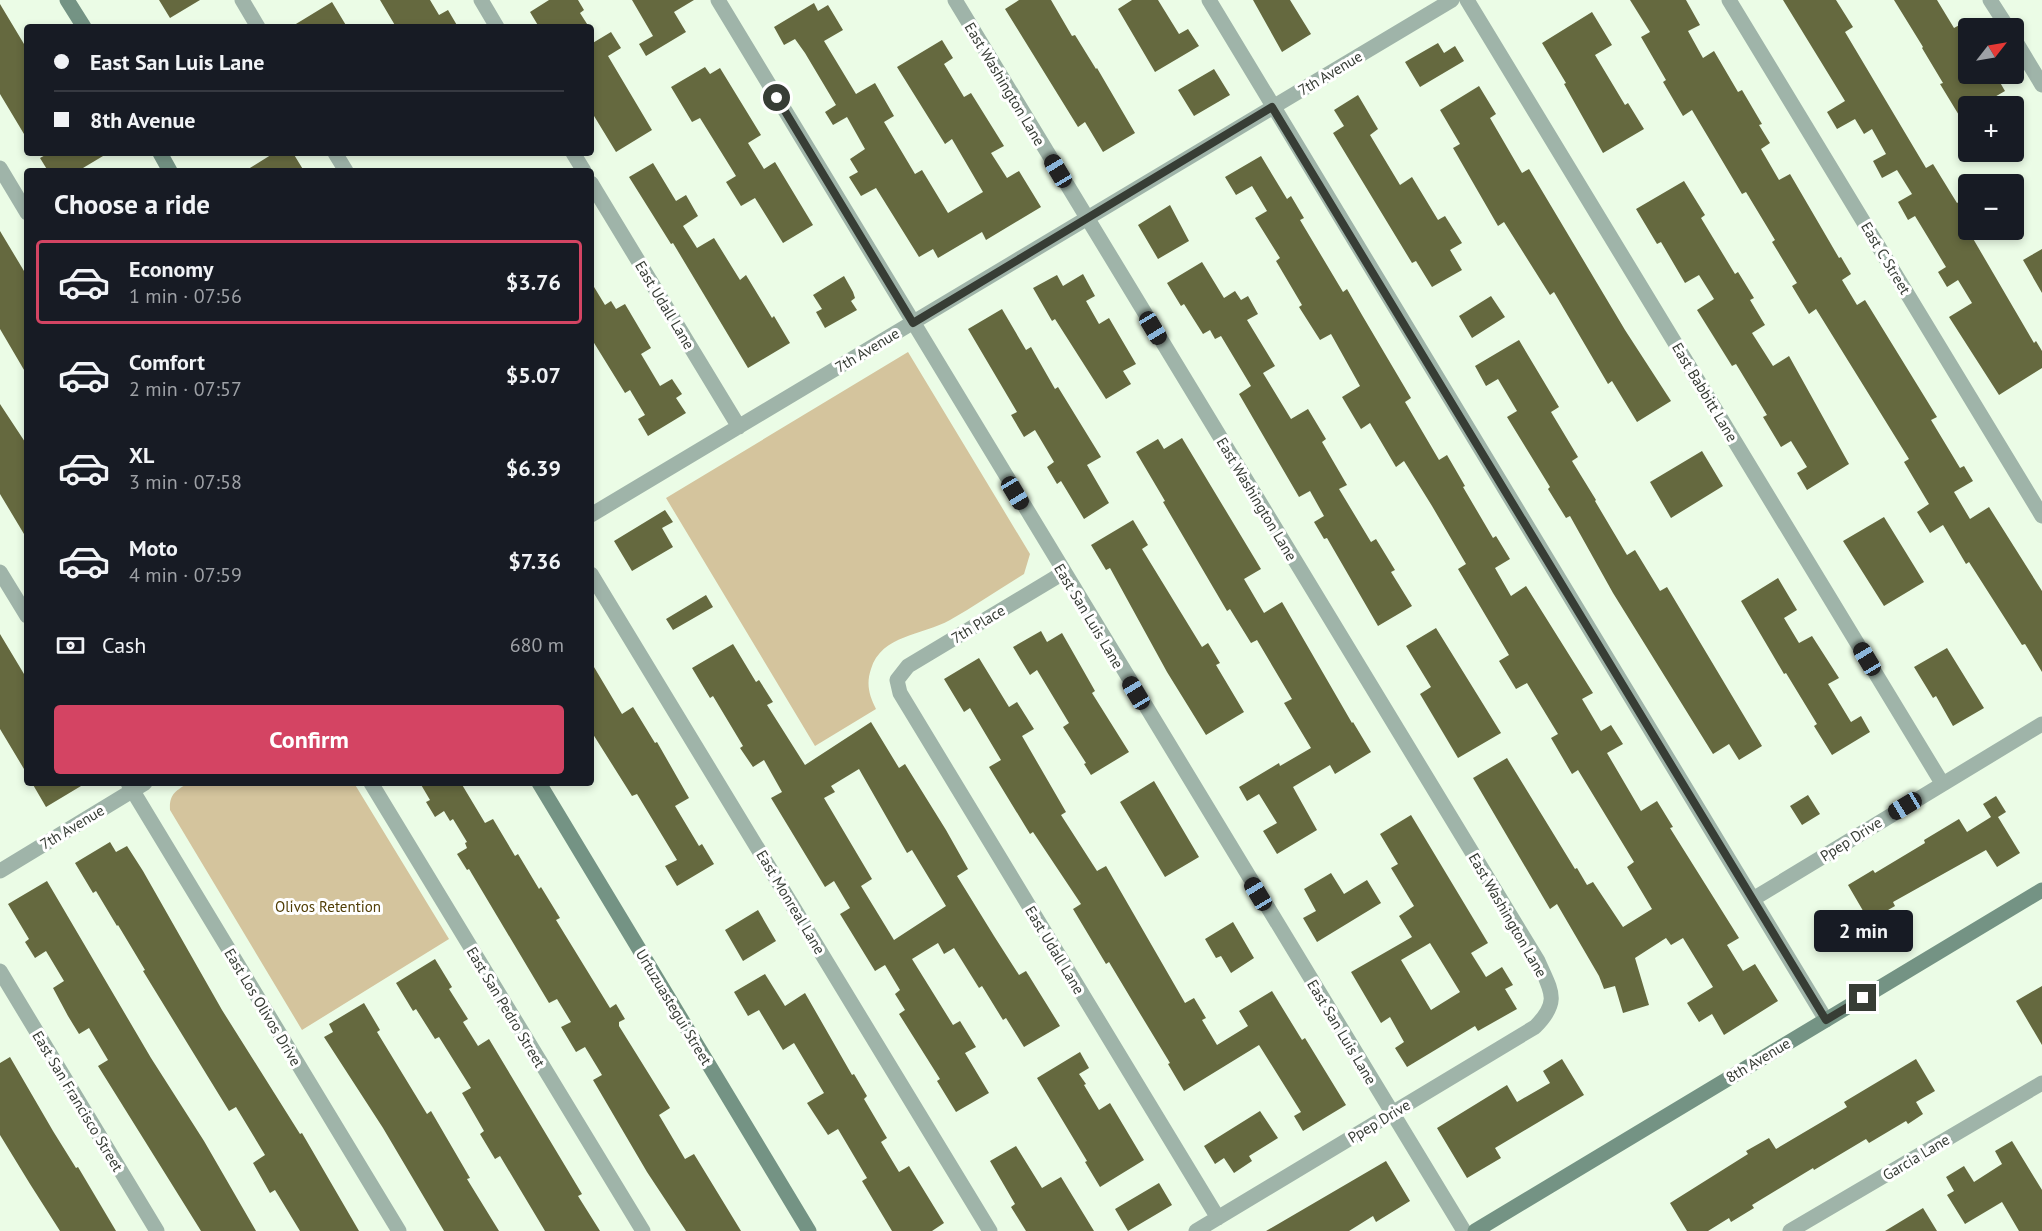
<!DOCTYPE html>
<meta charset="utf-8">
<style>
:root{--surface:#171b24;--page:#242831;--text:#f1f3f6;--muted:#9ea1a6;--line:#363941;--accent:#d44463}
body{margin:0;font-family:"PT Sans",sans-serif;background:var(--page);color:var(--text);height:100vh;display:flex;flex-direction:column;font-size:22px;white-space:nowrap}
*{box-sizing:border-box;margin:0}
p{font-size:20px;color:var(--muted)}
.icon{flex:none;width:33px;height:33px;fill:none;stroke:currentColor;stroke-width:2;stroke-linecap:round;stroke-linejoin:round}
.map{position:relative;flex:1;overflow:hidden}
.sheet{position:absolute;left:24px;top:168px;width:570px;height:618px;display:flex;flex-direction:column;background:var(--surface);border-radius:6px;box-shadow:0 3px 9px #0003}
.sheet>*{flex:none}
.top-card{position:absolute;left:24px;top:24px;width:570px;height:132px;border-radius:6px;box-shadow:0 3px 9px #0003;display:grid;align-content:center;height:132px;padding:0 30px;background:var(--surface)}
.needle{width:39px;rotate:59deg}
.tools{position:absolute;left:1958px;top:18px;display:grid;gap:12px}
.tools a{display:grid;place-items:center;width:66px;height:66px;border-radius:6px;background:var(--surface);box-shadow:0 3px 9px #0003;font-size:30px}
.end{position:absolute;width:27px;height:27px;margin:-14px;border:8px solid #373d35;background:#fff;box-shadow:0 0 0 3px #fff}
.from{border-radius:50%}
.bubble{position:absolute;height:42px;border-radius:6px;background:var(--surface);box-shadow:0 3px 9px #0003;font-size:20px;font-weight:800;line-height:42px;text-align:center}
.car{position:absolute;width:18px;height:36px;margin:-18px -9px;border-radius:8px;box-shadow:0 0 4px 2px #0007;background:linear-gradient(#222 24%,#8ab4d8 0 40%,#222 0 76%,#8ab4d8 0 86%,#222 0)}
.top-card b{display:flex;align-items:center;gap:21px;height:57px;font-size:22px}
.top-card b+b{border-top:2px solid var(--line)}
.top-card i{width:15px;height:15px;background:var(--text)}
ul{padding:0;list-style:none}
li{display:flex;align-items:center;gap:18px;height:84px;margin:0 12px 9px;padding:0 18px;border:3px solid transparent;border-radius:6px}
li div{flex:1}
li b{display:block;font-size:22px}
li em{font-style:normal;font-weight:800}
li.selected{border-color:var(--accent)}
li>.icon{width:54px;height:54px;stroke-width:1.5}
h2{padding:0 30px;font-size:27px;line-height:72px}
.pay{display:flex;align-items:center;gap:15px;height:66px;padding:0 30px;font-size:22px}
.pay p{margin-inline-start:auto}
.cta{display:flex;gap:12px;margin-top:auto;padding:12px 30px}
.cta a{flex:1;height:69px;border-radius:6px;background:var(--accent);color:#fff;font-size:24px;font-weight:800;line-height:69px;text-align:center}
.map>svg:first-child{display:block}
</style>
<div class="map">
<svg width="2042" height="1231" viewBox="0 0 2042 1231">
<rect width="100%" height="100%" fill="#ebfce6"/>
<!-- green -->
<path fill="#d4c49d" d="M908,352L1030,554L1024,574C999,589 975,606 950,620C923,635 881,635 871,669C866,684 869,695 876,709L815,746L666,498Z
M188,783H354L449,939L302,1030L170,810C169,794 176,791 188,783Z"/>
<!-- building -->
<path fill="#65693f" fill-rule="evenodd" d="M159,0H200L170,18Z
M380,0H430L439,15L448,10L458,27H396Z
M549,0H578L584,10L580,13L589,27H539L530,12Z
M632,0H694L674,12L686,32L646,56L639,44L653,36Z
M1019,0H1051L1072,36L1075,35L1096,69L1097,68L1135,133L1103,152L1085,122L1078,127L1005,9Z
M1132,0H1158L1179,34L1188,29L1199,46L1155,72L1118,9Z
M1253,0H1290L1311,34L1282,52Z
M1630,0H1686L1700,25L1688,31L1703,58L1714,51L1738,92L1742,90L1762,124L1759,125L1770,143L1761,149L1779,180L1790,174L1839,258L1841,257L1851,274L1842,280L1857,305L1865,300L1937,417L1931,420L1960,468L1964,466L1973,481L1954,492L1970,519L1989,507L2042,591V672L2025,644L2022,645L1969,562L1966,564L1943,525L1930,533L1917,512L1929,504L1904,462L1909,459L1816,309L1809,314L1792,286L1797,283L1772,242L1775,240L1746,192L1742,194L1692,110L1683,116L1663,82L1666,80L1641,37L1650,32Z
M1783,0H1836L1853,27L1845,32L1926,168L1933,164L1957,203L1968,196V230L2034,343L2036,341L2042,351V368L1999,395L1949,317L1972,303L1958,280L1947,287L1938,272L1946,267L1915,216L1908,220L1898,202L1912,194L1897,170L1882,178L1873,161L1886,154L1872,129L1864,134L1855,119L1837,129L1827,112L1845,101Z
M1894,0H1937L1954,28L1963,23L1968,31V74H1995L2005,91L1979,106H1968V130L1940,84L1943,83L1922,48L1923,47Z
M332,2L347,27H291Z
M814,3L818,11L828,5L843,30L824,41L856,94L875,83L894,116L884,122L915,174L922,170L948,213L983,192L952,139L945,144L897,67L942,40L953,58L944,64L964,97L971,93L1004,146L991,153L1007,178L1019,171L1041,207L986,240L982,232L938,258L933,249L919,257L876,188L861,196L849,177L858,172L850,159L865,149L847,117L833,125L825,112L836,105L805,53L795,39L784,45L774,27Z
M0,4L27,49V139L0,94Z
M1592,12L1612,45L1595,55L1625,105L1628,103L1644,129L1603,153L1564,84L1566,83L1542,43Z
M611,32L621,48L608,56L652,130L616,152L591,111V44Z
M1438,43L1444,53L1455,46L1464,61L1420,87L1405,62Z
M705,67L710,74L720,68L761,135L748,143L764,169L775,162L813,225L783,243L755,198L741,206L726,182L736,176L700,118L692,122L671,87Z
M1214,69L1230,95L1194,116L1178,90Z
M1479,86L1496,114L1490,118L1522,173L1529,169L1625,330L1671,401L1637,422L1612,381L1608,384L1554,292L1550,295L1504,222L1498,226L1453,148L1460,144L1440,110Z
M1358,95L1378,129L1370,135L1400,185L1412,177L1438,220L1445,216L1462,243L1450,250L1462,270L1432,287L1416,261L1412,263L1333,133L1344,126L1334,110Z
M49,153H108L78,171H48L40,158Z
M274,153H293L304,171H245Z
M1261,156L1287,199L1291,196L1304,218L1300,220L1343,292L1347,289L1362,315L1411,398L1405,402L1439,460L1447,455L1465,486L1463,487L1493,538L1496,536L1510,559L1495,568L1511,596L1526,586L1593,693L1582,699L1601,731L1611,725L1623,744L1607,753L1641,811L1657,801L1673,827L1670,828L1739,938L1727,945L1743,971L1755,964L1778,1001L1724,1035L1712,1014L1699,1022L1687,1003L1713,987L1683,938L1671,945L1666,938L1635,958L1649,1005L1623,1013L1615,986L1604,989L1599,976L1557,904L1550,909L1473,778L1507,758L1575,869L1577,868L1587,885L1593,882L1623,927L1652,909L1627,867L1634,862L1578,770L1572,774L1551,738L1558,734L1527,683L1516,689L1499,661L1509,655L1458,569L1466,564L1432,506L1404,461L1396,467L1370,423L1361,429L1342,397L1360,386L1331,334L1320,340L1299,307L1302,305L1276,261L1280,258L1255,218L1267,211L1252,186L1236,195L1225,177Z
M653,163L676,201L686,195L698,216L683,226L697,248L714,238L740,280L746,275L772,318L774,316L790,343L748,368L673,243L671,244L629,177Z
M1684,181L1705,215L1701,218L1735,274L1738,272L1754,298L1750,300L1765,325L1752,333L1773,366L1789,356L1849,464L1807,490L1797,473L1807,467L1791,441L1781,447L1763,417L1767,415L1736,364L1732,366L1697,310L1714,299L1699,275L1685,283L1661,242L1657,244L1636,209Z
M1170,205L1189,241L1158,259L1138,225Z
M0,231L27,276V375L0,329Z
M2042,249V293L2023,260Z
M1202,262L1224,298L1235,291L1241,300L1248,296L1258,314L1247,320L1275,366L1263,373L1291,419L1308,409L1326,439L1322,442L1347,485L1339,489L1371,542L1376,539L1395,570L1391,572L1412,606L1378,626L1327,538L1324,539L1314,522L1324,516L1310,491L1299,497L1239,394L1251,386L1221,336L1215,339L1210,330L1203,334L1184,304L1181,306L1167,283Z
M1083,274L1095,296L1086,301L1099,324L1109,318L1136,364L1123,371L1131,384L1106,399L1055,319L1052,321L1033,288L1057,275L1063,286Z
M844,276L853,292L855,298L851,301L857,310L825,328L816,312L822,309L813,295Z
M591,282L605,305L611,301L616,309L625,304L651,348L641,354L660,386L672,379L682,394L676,398L686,413L648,436L638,419L645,415L630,390L625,393L591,338Z
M1491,296L1505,317L1472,338L1459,316Z
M1002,309L1026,350L1031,347L1055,389L1058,387L1101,457L1087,465L1109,503L1084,519L1061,481L1057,484L1047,467L1054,462L1035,430L1024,437L1011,415L1017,412L968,329Z
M1519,340L1559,407L1551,412L1578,457L1572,461L1596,500L1595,501L1627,555L1635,550L1660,591L1667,587L1762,746L1739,760L1729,744L1713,754L1613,593L1570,516L1566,518L1548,489L1550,487L1507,417L1517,411L1498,379L1486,386L1475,366Z
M0,404L27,445V539L0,494Z
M1182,438L1261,569L1244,579L1264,613L1282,602L1352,723L1353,722L1371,752L1335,774L1330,765L1293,787L1317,830L1277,854L1263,831L1277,823L1259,794L1247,801L1239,787L1279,763L1280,766L1311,748L1284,703L1292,699L1257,640L1251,643L1230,609L1227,611L1163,502L1165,501L1136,452L1158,439L1164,449Z
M1702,451L1723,486L1671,518L1650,482Z
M665,510L673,522L662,528L673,547L632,571L614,541Z
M1884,517L1924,582L1884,606L1843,541Z
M1133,520L1148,545L1142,549L1202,647L1208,643L1220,663L1216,665L1244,712L1206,735L1167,672L1110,568L1106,570L1091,545Z
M1778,578L1797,610L1784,618L1799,643L1812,636L1839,678L1828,684L1851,722L1861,716L1870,732L1832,755L1814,726L1817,724L1786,673L1784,674L1741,601Z
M706,595L713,607L673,630L666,619Z
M1436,628L1501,733L1458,758L1420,694L1431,687L1406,646Z
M1041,631L1047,642L1062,633L1095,691L1092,693L1129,752L1091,775L1084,764L1086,763L1063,727L1069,723L1037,670L1030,675L1013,647Z
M0,634L27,679V774L0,729Z
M733,644L756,682L759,680L773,702L767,705L805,765L871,722L899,768L905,764L946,830L968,869L957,876L994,936L1019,975L1026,971L1060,1026L1024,1047L1006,1018L1003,1020L982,986L979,988L954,948L944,954L938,943L912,959L953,1025L960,1021L976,1047L965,1053L989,1093L956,1112L937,1081L940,1079L899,1014L905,1010L895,994L900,990L885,965L875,971L840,914L850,908L834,881L825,887L771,798L782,792L764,760L753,767L740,748L743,746L713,696L710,698L692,668ZM859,769L907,853L912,850L946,906L894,940L861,886L872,879L824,798L835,792L831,786Z
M1947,648L1984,708L1953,726L1936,696L1933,698L1914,667Z
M979,658L1009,707L1017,702L1034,729L1022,736L1066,812L1061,815L1097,871L1106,866L1185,1003L1194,998L1206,1018L1202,1020L1217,1045L1248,1026L1239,1011L1272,991L1302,1040L1305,1038L1346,1105L1303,1131L1294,1116L1301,1112L1259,1045L1184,1091L1168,1064L1170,1063L1136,1007L1109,962L1106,964L1073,909L1081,904L1033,832L1030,834L989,767L1001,760L970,708L964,712L944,679Z
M591,662L622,714L633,707L655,743L657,742L689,798L675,806L699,846L702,844L714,864L677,886L665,866L677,860L637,794L632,796L591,731Z
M1154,781L1199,857L1165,877L1120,802Z
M32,783H86L46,807Z
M420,783H461L485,823L493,819L515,856L518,854L539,889L541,887L560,918L556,920L610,1008L616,1004L625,1019L619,1022V1026L670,1108L659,1115L685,1159L694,1154L741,1231H686L647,1172L593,1080L602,1075L585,1047L576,1052L561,1027L571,1022L557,999L549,1003L469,869L467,870L457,854L467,848L465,843L467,842L453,819L450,821L444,811L435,817L426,802L430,800Z
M1808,795L1820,814L1802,825L1790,806Z
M1996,796L2006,812L1998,817L2020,853L1997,867L1986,850L1893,902L1895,906L1869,921L1848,885L1873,870L1875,873L1925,843L1924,840L1959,819L1967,832L1991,817L1983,804Z
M1411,815L1488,943L1471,953L1486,977L1502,967L1513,985L1505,989L1517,1009L1478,1031L1475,1026L1407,1067L1395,1048L1404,1042L1390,1017L1381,1023L1351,972L1412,937L1399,916L1414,906L1391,868L1398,864L1380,834ZM1430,943L1460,992L1431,1010L1401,960Z
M110,842L116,852L127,846L143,871L222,1010L300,1134L302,1133L359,1231H300L275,1190L270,1193L253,1163L265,1155L236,1107L229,1111L143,971L145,970L118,925L117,926L96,891L93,893L75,863Z
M1331,873L1344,894L1367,880L1381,903L1317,942L1303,918L1316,911L1304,889Z
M47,881L151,1058L204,1141L256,1231H201L98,1066L108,1060L89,1028L79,1034L68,1016L53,988L64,981L46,951L35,958L25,942L29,939L8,904Z
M758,910L776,941L743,961L725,930Z
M1233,922L1254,958L1231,973L1221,956L1216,958L1205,939Z
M435,959L452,987L449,989L468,1019L463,1022L478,1046L489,1039L582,1194L578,1196L600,1231H545L500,1156L495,1159L480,1134L484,1131L462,1093L471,1088L439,1037L435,1039L416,1009L413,1011L396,983Z
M765,974L785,1006L805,993L852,1075L854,1074L867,1096L864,1099L887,1138L881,1142L899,1172L909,1166L944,1223L932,1231H892L862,1181L867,1178L838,1129L828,1135L807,1103L824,1093L794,1043L783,1050L759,1010L748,1016L734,992Z
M2042,986V1045L2016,1001Z
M364,1003L380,1030L377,1032L427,1114L431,1111L470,1178L467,1179L499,1231H444L383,1128L324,1037L333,1032L329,1024Z
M1080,1052L1089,1068L1079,1074L1086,1084L1084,1085L1099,1110L1110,1103L1144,1160L1100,1187L1085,1162L1087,1161L1037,1078Z
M10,1057L53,1131L76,1168L78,1167L116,1231H60L30,1184L0,1135V1063Z
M1562,1059L1584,1095L1495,1148L1501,1158L1467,1178L1437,1128L1507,1085L1517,1102L1550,1083L1543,1071Z
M1916,1059L1935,1091L1916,1102L1923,1114L1908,1124L1906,1121L1869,1143L1866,1139L1814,1170L1813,1168L1752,1205L1754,1208L1731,1222L1729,1218L1708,1231H1687L1670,1203L1748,1154L1746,1151L1769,1138L1776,1149L1847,1107L1844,1102Z
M1260,1111L1278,1138L1249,1156L1252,1161L1234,1173L1224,1158L1215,1164L1204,1146Z
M2012,1141L2042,1190V1231H2019L2002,1202L1965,1224L1947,1195L1954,1191L1946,1177L1964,1166L1974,1182L2002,1164L1995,1151Z
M1016,1146L1042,1188L1061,1177L1094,1231H1026L1011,1207L1015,1204L990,1161Z
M1386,1161L1410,1201L1376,1222L1373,1216L1349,1231H1266Z
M1159,1183L1172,1205L1128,1231L1115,1209Z
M1923,1208L1937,1231H1885Z"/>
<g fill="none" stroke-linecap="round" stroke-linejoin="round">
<!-- minor -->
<path stroke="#9fb4a9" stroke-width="15" d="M242,0L258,27
M481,0L497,27
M718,0L1464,1231
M955,0L1538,961C1551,991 1561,1001 1535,1027L1196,1231
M1209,0L1826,1020
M1467,0L1942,783
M1729,0L2042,516
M1990,0L2008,28
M2013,37L2042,85
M335,153L346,171
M573,153L584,171
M0,168L27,213
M591,183L739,427
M591,515L1452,0
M0,572L27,616
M1063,573L908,666L897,680L900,693L1218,1218
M591,574L990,1231
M128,783L399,1231
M371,783L643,1231
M0,871L145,783
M1753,899L2042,724
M0,971L157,1231
M1790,1231L2042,1083"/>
<!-- secondary -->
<path stroke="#749384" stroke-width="15" d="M67,0L84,27
M160,153L170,171
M539,783L809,1231
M1475,1231L2042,890"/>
</g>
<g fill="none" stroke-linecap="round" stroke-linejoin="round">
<!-- route -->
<path stroke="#373d35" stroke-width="8" d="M777,98L913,323L1272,107L1826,1020L1863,998"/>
</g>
<g text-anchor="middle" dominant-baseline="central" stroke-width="6" stroke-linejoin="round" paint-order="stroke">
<!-- street labels -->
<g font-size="15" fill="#373d35" stroke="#fff">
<text transform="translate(1330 73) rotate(-31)">7th Avenue</text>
<text transform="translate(1005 84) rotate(59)">East Washington Lane</text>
<text transform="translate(1886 258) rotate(59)">East C Street</text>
<text transform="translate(665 305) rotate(59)">East Udall Lane</text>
<text transform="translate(867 350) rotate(-31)">7th Avenue</text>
<text transform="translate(1705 392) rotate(59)">East Babbitt Lane</text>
<text transform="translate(1257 499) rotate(59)">East Washington Lane</text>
<text transform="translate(1089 616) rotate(59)">East San Luis Lane</text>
<text transform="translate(978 624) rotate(-31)">7th Place</text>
<text transform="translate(72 827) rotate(-31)">7th Avenue</text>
<text transform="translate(1851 839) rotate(-32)">Ppep Drive</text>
<text transform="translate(791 902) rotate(59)">East Monreal Lane</text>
<text transform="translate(1508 915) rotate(60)">East Washington Lane</text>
<text transform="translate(1055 950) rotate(59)">East Udall Lane</text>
<text transform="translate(263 1007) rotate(59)">East Los Olivos Drive</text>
<text transform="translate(506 1007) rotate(59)">East San Pedro Street</text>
<text transform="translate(674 1007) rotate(59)">Urtuzuastegui Street</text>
<text transform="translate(1342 1032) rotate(59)">East San Luis Lane</text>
<text transform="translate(1758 1060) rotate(-31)">8th Avenue</text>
<text transform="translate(78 1101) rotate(59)">East San Francisco Street</text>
<text transform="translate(1379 1121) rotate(-31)">Ppep Drive</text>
<text transform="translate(1916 1157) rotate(-31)">Garcia Lane</text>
</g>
<!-- park labels -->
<g font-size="15" fill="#503d05" stroke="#fff">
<text x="328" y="906">Olivos Retention</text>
</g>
</g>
</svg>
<div class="tools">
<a><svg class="needle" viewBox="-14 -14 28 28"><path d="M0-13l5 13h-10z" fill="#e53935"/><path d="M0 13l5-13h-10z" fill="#9ea1a6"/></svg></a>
<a>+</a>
<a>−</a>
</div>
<i class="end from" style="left:777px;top:98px"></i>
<i class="end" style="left:1863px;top:998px"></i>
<div class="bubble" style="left:1814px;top:910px;width:99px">2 min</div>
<i class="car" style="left:1058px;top:171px;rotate:329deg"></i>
<i class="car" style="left:1153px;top:328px;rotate:149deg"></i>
<i class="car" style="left:1015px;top:493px;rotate:149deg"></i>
<i class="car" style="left:1867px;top:659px;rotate:329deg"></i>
<i class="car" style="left:1136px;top:693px;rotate:329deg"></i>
<i class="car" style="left:1905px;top:806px;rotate:239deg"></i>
<i class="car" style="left:1258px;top:894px;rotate:329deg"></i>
<div class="top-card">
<b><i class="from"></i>East San Luis Lane</b>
<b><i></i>8th Avenue</b>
</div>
<section class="sheet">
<h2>Choose a ride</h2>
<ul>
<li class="selected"><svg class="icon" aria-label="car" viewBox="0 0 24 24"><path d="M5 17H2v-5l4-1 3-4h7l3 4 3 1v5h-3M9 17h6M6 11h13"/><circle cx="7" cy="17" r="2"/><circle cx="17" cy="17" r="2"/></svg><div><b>Economy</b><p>1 min · 07:56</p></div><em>$3.76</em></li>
<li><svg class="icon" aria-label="car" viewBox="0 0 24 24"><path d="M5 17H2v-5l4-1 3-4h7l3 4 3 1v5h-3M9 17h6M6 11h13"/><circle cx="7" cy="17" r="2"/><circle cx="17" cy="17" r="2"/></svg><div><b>Comfort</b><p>2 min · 07:57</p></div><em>$5.07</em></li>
<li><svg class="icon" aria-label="car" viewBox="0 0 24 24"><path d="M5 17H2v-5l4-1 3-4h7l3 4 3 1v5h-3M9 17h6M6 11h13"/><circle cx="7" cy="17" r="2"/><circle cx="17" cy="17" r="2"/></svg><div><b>XL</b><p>3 min · 07:58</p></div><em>$6.39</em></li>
<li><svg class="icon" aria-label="car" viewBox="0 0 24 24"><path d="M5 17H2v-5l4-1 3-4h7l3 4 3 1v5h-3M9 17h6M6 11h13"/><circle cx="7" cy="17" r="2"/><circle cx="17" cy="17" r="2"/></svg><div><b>Moto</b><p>4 min · 07:59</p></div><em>$7.36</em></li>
</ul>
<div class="pay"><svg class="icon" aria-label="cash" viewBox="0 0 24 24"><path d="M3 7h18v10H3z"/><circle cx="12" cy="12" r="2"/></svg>Cash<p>680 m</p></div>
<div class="cta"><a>Confirm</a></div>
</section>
</div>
